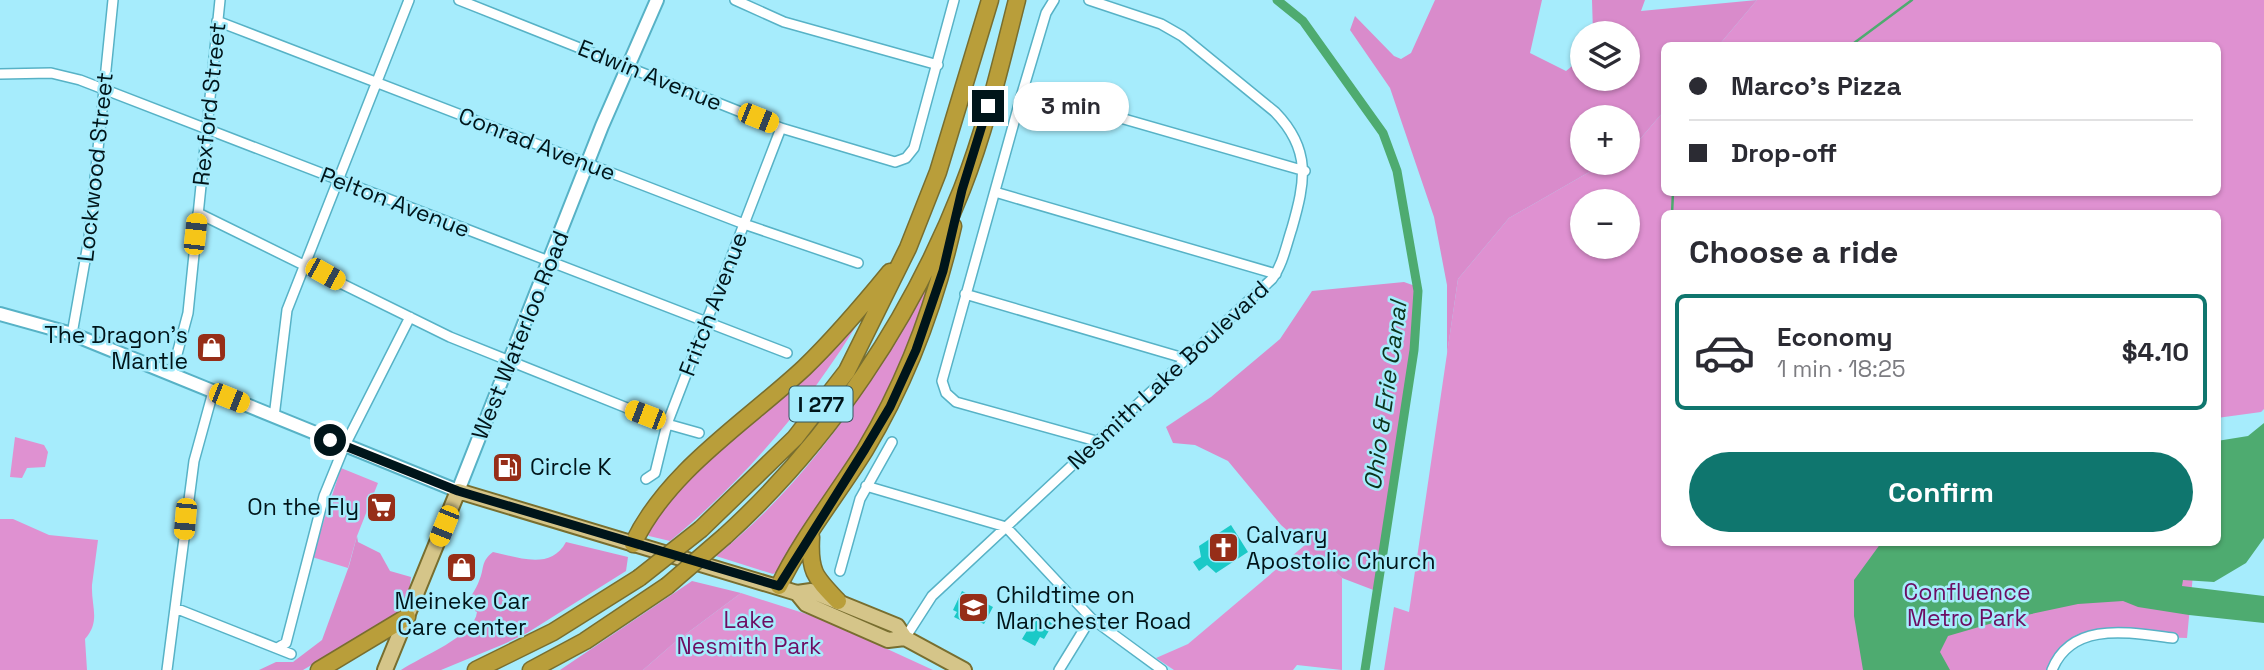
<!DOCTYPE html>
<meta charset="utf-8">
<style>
:root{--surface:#fff;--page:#f2f2f3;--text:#2b2b33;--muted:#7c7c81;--line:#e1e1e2;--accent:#0f766e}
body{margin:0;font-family:"Space Grotesk",sans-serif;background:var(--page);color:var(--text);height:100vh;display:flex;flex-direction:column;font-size:26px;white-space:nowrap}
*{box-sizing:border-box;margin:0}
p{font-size:23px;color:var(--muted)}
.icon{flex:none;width:38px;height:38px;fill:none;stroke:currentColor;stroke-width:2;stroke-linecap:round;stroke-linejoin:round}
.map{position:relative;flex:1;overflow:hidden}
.drawer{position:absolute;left:1661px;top:210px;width:560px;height:336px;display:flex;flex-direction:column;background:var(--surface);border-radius:10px;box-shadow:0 2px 5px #0004}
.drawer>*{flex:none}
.banner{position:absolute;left:1661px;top:42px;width:560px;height:154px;border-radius:10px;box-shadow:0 2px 5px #0004;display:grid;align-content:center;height:154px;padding:0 28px;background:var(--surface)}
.buttons{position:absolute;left:1570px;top:21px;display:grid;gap:14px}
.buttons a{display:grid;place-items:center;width:70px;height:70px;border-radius:50%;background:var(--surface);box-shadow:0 2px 5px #0004;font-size:35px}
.end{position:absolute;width:32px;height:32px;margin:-16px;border:9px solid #00151a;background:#fff;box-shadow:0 0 0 4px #fff}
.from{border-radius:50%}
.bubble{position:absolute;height:49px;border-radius:24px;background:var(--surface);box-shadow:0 2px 5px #0004;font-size:23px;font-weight:800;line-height:49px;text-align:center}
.car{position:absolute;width:21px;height:42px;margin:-21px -10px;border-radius:9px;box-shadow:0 0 5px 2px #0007;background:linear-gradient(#f5c518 24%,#345 0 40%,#f5c518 0 76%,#345 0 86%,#f5c518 0)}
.banner b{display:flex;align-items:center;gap:24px;height:66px;font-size:26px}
.banner b+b{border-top:2px solid var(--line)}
.banner i{width:18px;height:18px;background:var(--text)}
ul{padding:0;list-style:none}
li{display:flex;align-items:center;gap:21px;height:116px;margin:0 14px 10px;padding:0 14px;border:4px solid transparent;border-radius:10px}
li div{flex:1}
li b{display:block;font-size:26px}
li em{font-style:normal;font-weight:800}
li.active{border-color:var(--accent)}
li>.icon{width:63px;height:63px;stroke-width:1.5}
h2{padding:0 28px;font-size:32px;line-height:84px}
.action{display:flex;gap:14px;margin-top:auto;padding:14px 28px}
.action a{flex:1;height:80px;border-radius:42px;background:var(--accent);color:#fff;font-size:28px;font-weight:800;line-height:80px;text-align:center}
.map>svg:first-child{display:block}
</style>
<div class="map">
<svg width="2264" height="670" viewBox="0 0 2264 670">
<rect width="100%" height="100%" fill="#a6ecfc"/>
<!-- green -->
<path fill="#df91d1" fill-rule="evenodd" d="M1757,0H2264V409L2261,412L2217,418V214H1664V542L1859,543L1858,546L1867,542L2196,543L2187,638L2092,635L2064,651L2053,670H1384L1394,607L1409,612L1458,279L1509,218L1605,163H1628V150L1635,145L1664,111V192H2217V46L1719,45ZM1582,201H1628V247H1582Z
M936,264L911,347L884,406L786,566L773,574L716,556C812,479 882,372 936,264Z
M864,313C812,400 748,477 670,541L649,536L645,532L675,489L769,407Z
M15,437L44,445L48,452L45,467L27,468L22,478L10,477Z
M341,468L378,483L357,536L348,568L312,557Z
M0,519H13L49,535L98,540C96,555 94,570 92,585C91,607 101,621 85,639L87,670H0Z
M1305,545L1342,578V670L1297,665L1293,670H1174L1156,658L1188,644Z
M741,593L822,619L933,670H643L674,643Z"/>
<!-- forest -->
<path fill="#d98bcb" d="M1435,0H1542L1530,53L1566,71L1582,58V79H1628V33H1593L1592,0H1645L1641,11L1757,0L1719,45L1664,46V111L1635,145L1628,150V117H1582V163H1605L1509,218L1458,279L1447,354V285L1434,217L1390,88L1350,30L1355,16L1394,56L1401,59L1411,53Z
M1404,282L1418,287L1414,350L1376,591L1342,578L1281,525L1228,461L1195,445L1173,443L1166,427L1211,397L1280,339L1312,291Z
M357,536L358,542L380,553L390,571L411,577L409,593L399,614L303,670H259L276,662H293L322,640L349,566Z
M566,542L628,557L626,571L527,633L504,644L441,670H401C420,657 475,636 477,612L465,606C469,598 476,590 479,581C485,568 480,562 493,552C520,558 551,570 566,542Z
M692,581L741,593L674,643L643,670H560Z"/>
<!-- water -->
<path fill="#4eab70" d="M2264,423V538L2246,563L2214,582L2183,580L2182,586L2264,596V623L2189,615L2138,607L2123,601L2078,604L2003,620L1948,636L1940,652L1950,670H1863L1854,616V580L1881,543L2217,542V441L2248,436Z"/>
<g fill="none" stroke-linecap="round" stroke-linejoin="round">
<!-- stream -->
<path stroke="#4eab70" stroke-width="2.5" d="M1850,46L1912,0
M1672,214L1673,192"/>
<!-- canal -->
<path stroke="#4eab70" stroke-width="9" d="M1277,0L1303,21L1383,133L1397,171L1418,291L1414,350L1365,670"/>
</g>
<!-- building -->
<path fill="#1bc9c7" d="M1231,525L1248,552L1216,573L1207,565L1199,571L1193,562L1201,557L1199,546Z
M962,591L993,607L984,624L965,615L962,621L954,617L957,612L953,610Z
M1037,614L1053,624L1044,639L1040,637L1035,646L1022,639Z"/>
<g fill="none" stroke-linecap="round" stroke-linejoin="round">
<defs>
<path id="street" d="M459,0L781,128L895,162L906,158L914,148L954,0
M735,0L784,22L938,65
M1054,0L1046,13L1023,90L942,381L946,393L956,402L1096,441
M217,21L744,224L858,263
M0,74L51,73L80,80L787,353
M1023,90L1305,171
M995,192L1276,274
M198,213L450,337L667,424L699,433
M965,294L1187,359
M72,334L89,238L113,0
M172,373L188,313L220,0
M274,417L287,310L409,0
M646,479L655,473L667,424L781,128
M866,486L1006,527L1091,618L1162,670
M840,571L860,499L892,442
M175,608L291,654
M905,638L932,596L1272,279C1283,264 1286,246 1292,228C1305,182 1312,150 1275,112L1182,36L1161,24L1089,0
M279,647L286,643L324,496L344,447L410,317
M167,670L194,461L213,392
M1059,670L1091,618
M2052,670C2072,620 2131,633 2173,638"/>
<path id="secondary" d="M0,314L72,334L458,491L602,126L657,0"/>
<path id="primary" d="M797,593L806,604L888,640L905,638
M385,670L458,491L797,593L811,591L897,626L905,638L964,670"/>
<path id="highway" d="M701,529L795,438L847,371L908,248L938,172L990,0
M725,536C830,440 910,321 962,189C986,128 1001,63 1017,0
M811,537C809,572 815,577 838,601
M633,544C667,471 746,422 804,368C835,338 863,305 890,272
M779,586C802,538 837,495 865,450C907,380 935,305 953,226
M319,670L407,617
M476,670L553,632L639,578
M531,670L585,641L667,586"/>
</defs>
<!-- street casing -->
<use href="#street" stroke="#57b2c6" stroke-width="12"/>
<!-- secondary casing -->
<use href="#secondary" stroke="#57b2c6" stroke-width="16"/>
<!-- primary casing -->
<use href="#primary" stroke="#786e2f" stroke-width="18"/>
<!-- highway casing -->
<use href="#highway" stroke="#786e2f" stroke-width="19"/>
<!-- street -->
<use href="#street" stroke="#fff" stroke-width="9"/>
<!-- secondary -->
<use href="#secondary" stroke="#fff" stroke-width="12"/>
<!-- primary -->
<use href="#primary" stroke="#d5c589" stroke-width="14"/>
<!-- highway -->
<use href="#highway" stroke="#b99e3a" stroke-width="16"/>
<defs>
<path id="highway-bridge" d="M639,578L701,529
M667,586L725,536"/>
</defs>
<!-- highway-bridge casing -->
<use href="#highway-bridge" stroke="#786e2f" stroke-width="19" stroke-linecap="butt"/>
<!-- highway-bridge -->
<use href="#highway-bridge" stroke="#b99e3a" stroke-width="16"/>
</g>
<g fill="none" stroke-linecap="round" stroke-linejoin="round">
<!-- route -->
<path stroke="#00151a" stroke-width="9" d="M330,440L458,491L779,586L865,449L890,407L916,350L943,271L962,190L988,106"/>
</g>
<!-- icons -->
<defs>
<symbol id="shop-square" viewBox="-11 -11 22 22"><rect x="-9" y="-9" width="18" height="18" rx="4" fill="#962e18" stroke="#a6ecfc"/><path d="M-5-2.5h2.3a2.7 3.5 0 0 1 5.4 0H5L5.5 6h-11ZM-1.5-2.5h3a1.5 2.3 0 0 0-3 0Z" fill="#fff"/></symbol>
<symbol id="fuel-square" viewBox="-11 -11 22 22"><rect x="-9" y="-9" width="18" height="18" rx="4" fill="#962e18" stroke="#a6ecfc"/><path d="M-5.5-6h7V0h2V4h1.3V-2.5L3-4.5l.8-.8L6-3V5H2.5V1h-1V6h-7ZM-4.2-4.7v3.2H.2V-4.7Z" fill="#fff"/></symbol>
<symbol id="supermarket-square" viewBox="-11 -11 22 22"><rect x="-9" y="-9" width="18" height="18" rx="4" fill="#962e18" stroke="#a6ecfc"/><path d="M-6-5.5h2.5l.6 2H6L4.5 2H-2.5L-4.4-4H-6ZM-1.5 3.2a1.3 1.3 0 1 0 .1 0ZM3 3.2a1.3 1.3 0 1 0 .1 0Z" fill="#fff"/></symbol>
<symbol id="church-square" viewBox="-11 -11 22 22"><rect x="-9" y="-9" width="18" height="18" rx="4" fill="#962e18" stroke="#a6ecfc"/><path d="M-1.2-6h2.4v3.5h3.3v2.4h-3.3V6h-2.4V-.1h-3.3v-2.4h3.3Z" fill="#fff"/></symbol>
<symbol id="school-square" viewBox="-11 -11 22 22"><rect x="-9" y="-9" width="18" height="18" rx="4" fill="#962e18" stroke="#a6ecfc"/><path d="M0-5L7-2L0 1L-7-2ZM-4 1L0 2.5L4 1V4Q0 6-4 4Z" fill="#fff"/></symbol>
</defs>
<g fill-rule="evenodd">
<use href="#shop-square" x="194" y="330" width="35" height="35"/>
<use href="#fuel-square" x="490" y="450" width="35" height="35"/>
<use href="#supermarket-square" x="364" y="490" width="35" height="35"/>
<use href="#church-square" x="1206" y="530" width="35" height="35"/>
<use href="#shop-square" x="444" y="550" width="35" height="35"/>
<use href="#school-square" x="956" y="590" width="35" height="35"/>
</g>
<g text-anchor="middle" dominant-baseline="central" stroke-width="5" stroke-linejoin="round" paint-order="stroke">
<!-- shield labels -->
<rect fill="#a6ecfc" stroke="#32565e" stroke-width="2" x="789.5" y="386.5" width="63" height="35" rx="5"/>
<g font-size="21" font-weight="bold" fill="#00151a">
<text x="821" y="404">I 277</text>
</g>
<!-- street labels -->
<g font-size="23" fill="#00151a" stroke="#a6ecfc">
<text transform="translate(650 75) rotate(22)">Edwin Avenue</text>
<text transform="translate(209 104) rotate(-84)">Rexford Street</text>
<text transform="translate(537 144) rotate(21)">Conrad Avenue</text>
<text transform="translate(95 167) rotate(-84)">Lockwood Street</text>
<text transform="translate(395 202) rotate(21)">Pelton Avenue</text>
<text transform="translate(713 304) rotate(-69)">Fritch Avenue</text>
<text transform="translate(520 335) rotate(-68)">West Waterloo Road</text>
<text transform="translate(1168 375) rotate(-43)">Nesmith Lake Boulevard</text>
</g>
<!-- poi labels -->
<g font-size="23" fill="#00151a" stroke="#a6ecfc" text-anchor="start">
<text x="188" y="335" text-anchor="end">The Dragon's<tspan x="188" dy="26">Mantle</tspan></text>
<text x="530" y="467">Circle K</text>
<text x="359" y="507" text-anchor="end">On the Fly</text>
<text x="1246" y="535">Calvary<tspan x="1246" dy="26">Apostolic Church</tspan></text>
<text x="996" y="595">Childtime on<tspan x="996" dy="26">Manchester Road</tspan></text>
<text x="462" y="601" text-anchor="middle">Meineke Car<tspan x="462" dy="26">Care center</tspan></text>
</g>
<!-- park labels -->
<g font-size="23" fill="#6d0d62" stroke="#a6ecfc">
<text x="1967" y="592">Confluence<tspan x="1967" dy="26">Metro Park</tspan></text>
<text x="749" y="620">Lake<tspan x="749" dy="26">Nesmith Park</tspan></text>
</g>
<!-- water labels -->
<g font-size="24" font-style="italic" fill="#0b341c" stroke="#a6ecfc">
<text transform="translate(1385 396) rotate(-82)">Ohio &amp; Erie Canal</text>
</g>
</g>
</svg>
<div class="buttons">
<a><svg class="icon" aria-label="layers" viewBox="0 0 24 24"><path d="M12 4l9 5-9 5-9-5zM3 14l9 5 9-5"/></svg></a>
<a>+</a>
<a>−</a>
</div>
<i class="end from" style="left:330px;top:440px"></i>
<i class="end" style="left:988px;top:106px"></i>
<div class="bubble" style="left:1013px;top:82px;width:116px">3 min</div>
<i class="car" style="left:758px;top:118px;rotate:112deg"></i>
<i class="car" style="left:195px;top:234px;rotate:6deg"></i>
<i class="car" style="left:325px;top:274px;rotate:119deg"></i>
<i class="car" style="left:229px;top:398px;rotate:112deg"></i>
<i class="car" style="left:645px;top:415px;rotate:291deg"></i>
<i class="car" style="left:185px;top:519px;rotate:185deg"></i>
<i class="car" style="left:444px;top:526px;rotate:202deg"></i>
<div class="banner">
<b><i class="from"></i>Marco's Pizza</b>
<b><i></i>Drop-off</b>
</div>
<section class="drawer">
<h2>Choose a ride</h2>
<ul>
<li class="active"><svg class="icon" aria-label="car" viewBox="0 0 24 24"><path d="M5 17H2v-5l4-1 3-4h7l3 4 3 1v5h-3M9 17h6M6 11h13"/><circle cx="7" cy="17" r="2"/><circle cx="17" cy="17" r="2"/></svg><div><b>Economy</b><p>1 min · 18:25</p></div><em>$4.10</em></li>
</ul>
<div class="action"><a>Confirm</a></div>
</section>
</div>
